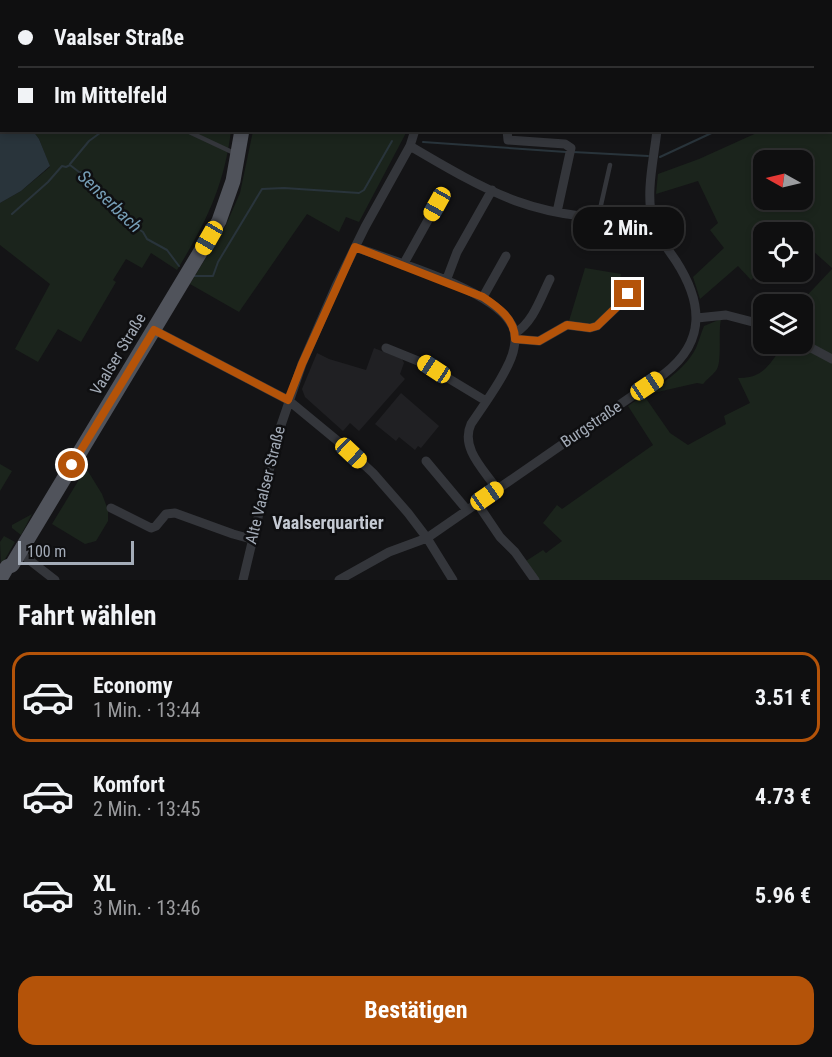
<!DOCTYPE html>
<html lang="de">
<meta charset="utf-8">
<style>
:root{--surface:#0f0f10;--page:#181819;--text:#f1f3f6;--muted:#9b9c9f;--line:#2f2f30;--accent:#b45309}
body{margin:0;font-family:"Roboto Condensed",sans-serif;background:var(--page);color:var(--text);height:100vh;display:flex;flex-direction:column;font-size:22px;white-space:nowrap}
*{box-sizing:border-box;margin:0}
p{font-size:20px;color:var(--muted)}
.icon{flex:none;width:33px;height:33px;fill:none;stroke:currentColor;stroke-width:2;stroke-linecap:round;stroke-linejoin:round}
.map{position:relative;height:580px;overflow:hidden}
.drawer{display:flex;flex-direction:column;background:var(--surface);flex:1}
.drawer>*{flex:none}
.banner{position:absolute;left:0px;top:0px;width:832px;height:132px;box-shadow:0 3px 9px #0003,0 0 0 2px var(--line);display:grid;align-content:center;height:132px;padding:0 18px;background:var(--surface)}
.needle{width:39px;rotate:278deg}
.buttons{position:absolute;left:753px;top:150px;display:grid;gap:12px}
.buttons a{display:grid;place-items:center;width:60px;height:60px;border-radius:12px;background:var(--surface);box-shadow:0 3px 9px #0003,0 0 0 2px var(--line);font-size:30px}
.scale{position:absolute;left:18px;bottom:15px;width:116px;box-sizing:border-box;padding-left:6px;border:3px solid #a4acb8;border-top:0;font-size:16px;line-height:21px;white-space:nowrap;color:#a4acb8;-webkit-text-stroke:4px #0f0f11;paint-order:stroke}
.end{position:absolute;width:27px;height:27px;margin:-14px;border:8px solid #b45309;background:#fff;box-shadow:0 0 0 3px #fff}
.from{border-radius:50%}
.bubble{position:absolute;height:42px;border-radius:18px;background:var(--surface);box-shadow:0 3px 9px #0003,0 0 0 2px var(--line);font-size:20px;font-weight:700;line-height:42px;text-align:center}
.car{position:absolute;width:18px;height:36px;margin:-18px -9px;border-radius:8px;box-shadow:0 0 4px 2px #0007;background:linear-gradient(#f5c518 24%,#345 0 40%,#f5c518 0 76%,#345 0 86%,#f5c518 0)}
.banner b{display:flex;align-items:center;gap:21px;height:57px;font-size:22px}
.banner b+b{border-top:2px solid var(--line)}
.banner i{width:15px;height:15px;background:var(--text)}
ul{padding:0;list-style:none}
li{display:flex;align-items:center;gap:18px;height:90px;margin:0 12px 9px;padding:0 6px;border:3px solid transparent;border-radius:18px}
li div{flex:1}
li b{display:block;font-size:22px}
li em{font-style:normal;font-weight:700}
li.selected{border-color:var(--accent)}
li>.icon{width:54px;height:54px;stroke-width:1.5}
h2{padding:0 18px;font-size:27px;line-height:72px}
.button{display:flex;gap:12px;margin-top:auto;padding:12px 18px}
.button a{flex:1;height:69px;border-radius:18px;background:var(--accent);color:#fff;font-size:24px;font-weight:700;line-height:69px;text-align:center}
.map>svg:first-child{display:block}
</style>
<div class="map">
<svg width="832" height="580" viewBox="0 0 832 580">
<rect width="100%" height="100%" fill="#141416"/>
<!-- built -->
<path fill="#202023" d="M374,348L402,359L404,363L400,374L405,379L359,431L350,423L343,431L305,397L302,389L317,353L329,359L366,370Z
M401,393L439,426L421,448L418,446L415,450L399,437L396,441L375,424Z"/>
<!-- green -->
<path fill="#1b241c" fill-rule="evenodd" d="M0,0H104L2,2L0,79Z
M137,0H246L140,2Z
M269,0H392V1H269Z
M481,0H683L682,2Z
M770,0H832V268L803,242L802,232H764L763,268L751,280L738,266L700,299L693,277L724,248L710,230L718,223L698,181L656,194L658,174L699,159L761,131L831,130V2ZM802,160V200H764V160Z
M33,131H231C224,186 206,223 177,270L151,253L142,268L126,259L113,280L116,282L81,342L58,329L38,362L15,349L50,284L0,245V203L21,191L50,167L39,139Z
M253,131H407L359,222L346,217L339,232L307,214L239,312L190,284L226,225L240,193Z
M585,268L621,274L616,303L595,324L569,321Z
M832,269V580H539L526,561L543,550L546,553L562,541L543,523L557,505L562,509L653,445L628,406C651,390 683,374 696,348C699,341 701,333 704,326L721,319C718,333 722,358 717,369C714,374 707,379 703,384L697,383L653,393L645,397L670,433L688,445L726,424L724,416L750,403L738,378C764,379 770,363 784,344H802V304H799Z
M0,464L12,471L0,491Z
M86,468L102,494L108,510V521L96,541L85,544L52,524Z
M32,514L21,535L12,528V525Z
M4,536L15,542L1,566L0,542Z"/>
<!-- water -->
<path fill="#29343b" d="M0,79L2,130L33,131L39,139L50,166L21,191L0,203Z"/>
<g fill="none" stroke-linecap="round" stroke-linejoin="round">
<!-- stream -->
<path stroke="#29343b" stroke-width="2" d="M831,118H832
M423,142L566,152
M573,152L648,156
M660,157L718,130
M70,164L89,141L104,130
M12,214L48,182L62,166L66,167L70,165L79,172L86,173V182L104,192L114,201L121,208L127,221L143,232L147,239L167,250L179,266
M194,276H213L218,262L262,189L284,188L359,193L364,190L392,141"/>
<!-- service -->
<path stroke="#34363b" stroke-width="4.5" d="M0,11L2,12
M185,130L234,153
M598,218L610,165"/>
<!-- minor -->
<path stroke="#34363b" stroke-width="9" d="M410,0L411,2
M475,0L477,2
M676,2V0
M507,130L508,140L565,144L571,148L557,212
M410,146C444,166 479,187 516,201C560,217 606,220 652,219
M355,247C393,261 490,289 510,322C516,330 516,339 514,348C511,368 483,406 471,424C460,448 484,470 497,489
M403,265L437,204
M446,281L457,252L492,190
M483,297L506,256
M697,318L726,315L764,325
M154,330L288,400L345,447L373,473L408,513L427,538L453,580
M515,333C533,323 541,297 550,279
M515,339L539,341L567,325L590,328L597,326L624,300L628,288
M802,343L832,359
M386,348L423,363L486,401
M426,461L467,510
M477,503L500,537L515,552L535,580
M111,508L151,528L156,526L166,514L175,513L233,534L251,539
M19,552L55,580
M243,580L278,434L302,364L336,286L365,227L410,146L415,130
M339,580L389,552L427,538L664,374C706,342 703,303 676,261C668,249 657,236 653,222C645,193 654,159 657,130"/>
<!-- primary -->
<path stroke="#50535b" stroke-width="15" d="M256,2V0
M0,579L7,567L12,565L219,221L233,181L242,130"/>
</g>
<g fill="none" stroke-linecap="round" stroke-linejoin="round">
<!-- route -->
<path stroke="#b45309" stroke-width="8" d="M72,465L154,330L288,400L302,364L355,247L483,297C498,307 515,319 515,339L539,341L567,325L590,328L597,326L624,300L628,294"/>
</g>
<g text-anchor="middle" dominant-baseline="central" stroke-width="5" stroke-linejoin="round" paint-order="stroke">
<!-- street labels -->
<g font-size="16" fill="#a4acb8" stroke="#0f0f11">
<text transform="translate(118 354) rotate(-59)">Vaalser Straße</text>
<text transform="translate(591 424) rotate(-34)">Burgstraße</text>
<text transform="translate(265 485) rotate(-76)">Alte Vaalser Straße</text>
</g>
<!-- water labels -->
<g font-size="18" font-style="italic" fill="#779fb7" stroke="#0f0f11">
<text transform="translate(110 201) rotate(44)">Senserbach</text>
</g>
<!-- neighbourhood labels -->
<g font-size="18" font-weight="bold" fill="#c5cad3" stroke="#0f0f11">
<text x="328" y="522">Vaalserquartier</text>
</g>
</g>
</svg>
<div class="buttons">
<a><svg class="needle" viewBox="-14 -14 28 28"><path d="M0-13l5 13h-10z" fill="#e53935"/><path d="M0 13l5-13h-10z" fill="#9b9c9f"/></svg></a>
<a><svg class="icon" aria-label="locate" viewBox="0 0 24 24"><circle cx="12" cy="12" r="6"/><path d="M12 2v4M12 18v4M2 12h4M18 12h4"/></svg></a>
<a><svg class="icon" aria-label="layers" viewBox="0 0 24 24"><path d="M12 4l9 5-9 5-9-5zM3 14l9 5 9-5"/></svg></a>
</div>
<div class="scale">100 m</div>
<i class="end from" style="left:72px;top:465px"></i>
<i class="end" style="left:628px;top:294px"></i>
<div class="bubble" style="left:573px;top:207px;width:111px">2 Min.</div>
<i class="car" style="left:437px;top:204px;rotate:209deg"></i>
<i class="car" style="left:209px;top:238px;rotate:210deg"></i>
<i class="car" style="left:434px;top:369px;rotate:303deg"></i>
<i class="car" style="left:647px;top:386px;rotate:56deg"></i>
<i class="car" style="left:351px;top:453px;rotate:133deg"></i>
<i class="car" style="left:487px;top:496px;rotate:55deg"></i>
<div class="banner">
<b><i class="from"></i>Vaalser Straße</b>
<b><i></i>Im Mittelfeld</b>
</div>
</div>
<section class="drawer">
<h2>Fahrt wählen</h2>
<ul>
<li class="selected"><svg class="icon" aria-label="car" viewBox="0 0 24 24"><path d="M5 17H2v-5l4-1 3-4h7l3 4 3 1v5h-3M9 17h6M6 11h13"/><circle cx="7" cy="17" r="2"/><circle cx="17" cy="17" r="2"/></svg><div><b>Economy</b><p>1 Min. · 13:44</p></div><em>3.51 €</em></li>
<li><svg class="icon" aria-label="car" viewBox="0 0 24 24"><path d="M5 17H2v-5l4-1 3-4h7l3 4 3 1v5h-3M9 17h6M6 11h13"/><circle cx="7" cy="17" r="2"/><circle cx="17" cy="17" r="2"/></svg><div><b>Komfort</b><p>2 Min. · 13:45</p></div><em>4.73 €</em></li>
<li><svg class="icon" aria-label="car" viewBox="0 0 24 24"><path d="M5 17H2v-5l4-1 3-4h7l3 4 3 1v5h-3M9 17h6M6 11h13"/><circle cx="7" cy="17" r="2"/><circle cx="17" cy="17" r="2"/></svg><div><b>XL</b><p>3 Min. · 13:46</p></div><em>5.96 €</em></li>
</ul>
<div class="button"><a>Bestätigen</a></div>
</section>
